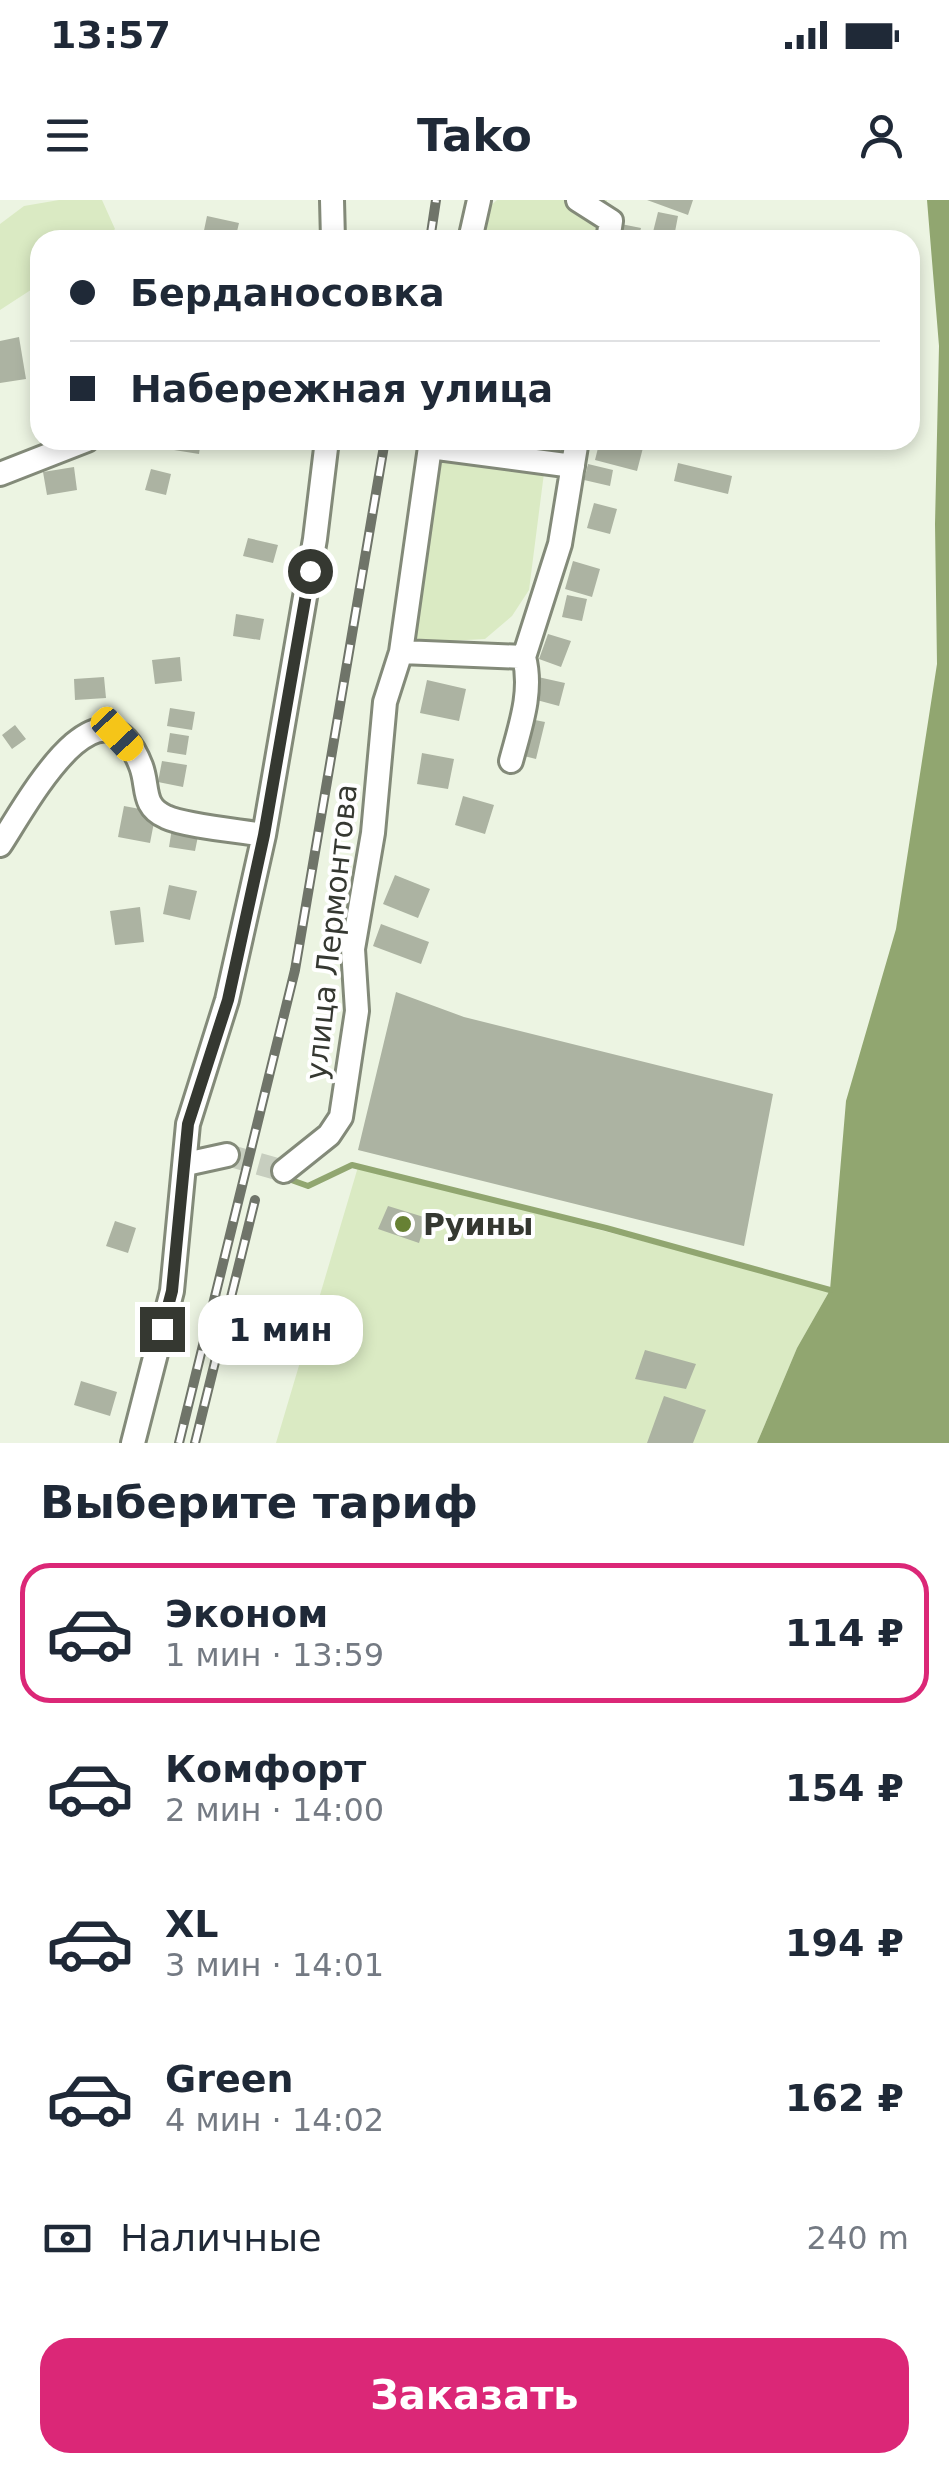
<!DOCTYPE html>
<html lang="ru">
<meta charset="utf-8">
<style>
:root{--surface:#fff;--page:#f6f6f7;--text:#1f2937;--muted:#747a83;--line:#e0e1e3;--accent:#db2777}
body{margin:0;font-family:"DejaVu Sans",sans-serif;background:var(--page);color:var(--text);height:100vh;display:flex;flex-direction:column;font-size:38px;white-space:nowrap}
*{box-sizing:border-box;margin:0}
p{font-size:32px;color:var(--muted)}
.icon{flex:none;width:55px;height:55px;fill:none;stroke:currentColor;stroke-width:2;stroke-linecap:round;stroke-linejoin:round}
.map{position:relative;height:1243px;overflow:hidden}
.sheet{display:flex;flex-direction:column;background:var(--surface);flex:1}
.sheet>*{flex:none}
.banner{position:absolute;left:30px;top:30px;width:890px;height:220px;border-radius:30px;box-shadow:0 5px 15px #0003;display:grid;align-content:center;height:220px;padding:0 40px;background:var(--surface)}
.end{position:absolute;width:45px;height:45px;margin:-22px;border:12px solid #353831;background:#fff;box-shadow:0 0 0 5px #fff}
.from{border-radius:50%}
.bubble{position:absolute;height:70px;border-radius:30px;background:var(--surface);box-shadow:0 5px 15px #0003;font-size:32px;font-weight:700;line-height:70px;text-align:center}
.car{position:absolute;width:30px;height:60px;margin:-30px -15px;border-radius:12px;box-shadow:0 0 8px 2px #0007;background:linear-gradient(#f5c518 24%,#345 0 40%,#f5c518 0 76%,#345 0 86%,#f5c518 0)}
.banner b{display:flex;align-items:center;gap:35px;height:95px;font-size:38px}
.banner b+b{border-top:2px solid var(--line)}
.banner i{width:25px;height:25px;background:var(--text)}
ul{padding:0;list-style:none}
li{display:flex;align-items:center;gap:30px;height:140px;margin:0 20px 15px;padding:0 20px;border:5px solid transparent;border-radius:30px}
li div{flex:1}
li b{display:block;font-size:38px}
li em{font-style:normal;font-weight:700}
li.on{border-color:var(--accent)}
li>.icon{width:90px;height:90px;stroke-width:1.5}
h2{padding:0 40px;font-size:45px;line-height:120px}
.pay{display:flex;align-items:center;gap:25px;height:110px;padding:0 40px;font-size:38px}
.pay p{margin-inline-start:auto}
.button{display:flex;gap:20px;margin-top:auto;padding:20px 40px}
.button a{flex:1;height:115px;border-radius:30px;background:var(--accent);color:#fff;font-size:40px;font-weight:700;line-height:115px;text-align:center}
.status{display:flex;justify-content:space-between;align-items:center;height:70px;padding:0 50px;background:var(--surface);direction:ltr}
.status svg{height:28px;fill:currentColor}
header{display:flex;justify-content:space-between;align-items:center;height:130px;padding:0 40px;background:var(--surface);font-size:45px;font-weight:700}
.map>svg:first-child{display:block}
</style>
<div class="status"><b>13:57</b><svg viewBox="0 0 49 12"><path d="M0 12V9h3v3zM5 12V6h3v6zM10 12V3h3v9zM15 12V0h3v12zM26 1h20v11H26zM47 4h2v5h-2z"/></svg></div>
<header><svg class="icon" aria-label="menu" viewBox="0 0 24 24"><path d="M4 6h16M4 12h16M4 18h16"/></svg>Tako<svg class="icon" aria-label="person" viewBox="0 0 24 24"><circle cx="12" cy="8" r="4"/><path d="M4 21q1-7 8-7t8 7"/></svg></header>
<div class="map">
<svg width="949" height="1243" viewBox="0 0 949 1243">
<rect width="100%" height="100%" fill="#ecf4e2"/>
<!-- green -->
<path fill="#daeac3" d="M59,0H102L115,29L105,40H40V84L0,110V24L24,6Z
M497,0H607L599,40H470L474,21Z
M435,255L544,273L529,390L512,416L485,439L408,443Z
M358,967L830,1090L797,1148L757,1243H276Z"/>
<!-- water -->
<path fill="#91a670" d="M927,0H949V1243H757L797,1148L830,1090L846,901L896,729L937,464L935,324L939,146Z"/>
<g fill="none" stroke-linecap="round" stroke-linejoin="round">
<!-- stream -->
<path stroke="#91a670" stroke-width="6" d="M283,977L308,986L352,965L606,1028L830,1090"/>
</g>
<!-- building -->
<path fill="#acb3a2" d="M647,0H693L688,15Z
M658,12L678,16L674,37L653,32Z
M207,16L239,23L235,40H202Z
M616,23L641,28L638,40H612Z
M19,137L26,179L0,183V141Z
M176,240H201L199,254L174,250Z
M600,240H645L637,271L595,260Z
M678,263L732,276L728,294L674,281Z
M588,264L613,270L610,286L584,280Z
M74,267L77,290L47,295L43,272Z
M151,269L171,274L166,295L145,290Z
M594,303L617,309L610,334L587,328Z
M248,338L278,345L273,363L243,356Z
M573,361L600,369L592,397L565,389Z
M567,395L587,399L582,421L562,417Z
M236,414L264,419L260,440L233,436Z
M548,434L571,441L561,467L539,459Z
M180,457L182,481L155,484L152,460Z
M104,477L106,498L75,500L74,479Z
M538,477L565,483L559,506L533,499Z
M427,480L466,489L459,521L420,513Z
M170,508L195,512L192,530L167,526Z
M525,518L545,522L536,559L516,554Z
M15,525L26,539L12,549L2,535Z
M170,533L189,536L186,555L167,552Z
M422,553L454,559L448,589L417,584Z
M162,561L187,565L183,587L158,582Z
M463,596L494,605L485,634L455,625Z
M124,606L156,612L150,643L118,637Z
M173,622L200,626L195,651L169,647Z
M395,675L430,689L418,718L383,704Z
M169,685L197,691L190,720L163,714Z
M140,707L144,742L115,745L110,711Z
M381,724L429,742L421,764L373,746Z
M396,792L464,817L773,894L744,1046L358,950Z
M388,1006L427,1018L419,1043L378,1029Z
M115,1021L136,1028L128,1053L106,1046Z
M645,1150L696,1164L686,1189L635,1179Z
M81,1181L117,1192L110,1216L74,1205Z
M664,1196L706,1210L693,1243H647Z"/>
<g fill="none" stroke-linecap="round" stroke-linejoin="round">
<!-- minor-tunnel -->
<path stroke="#c7cebf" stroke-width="22" stroke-dasharray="22 11" stroke-linecap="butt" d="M227,955L284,971"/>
<defs>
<path id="minor" d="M332,0L333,40
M578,0L611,21L608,40
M470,40L479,0
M430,247L573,266
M0,274L87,240
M401,452L524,457L560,344L577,240
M511,561C520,527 533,492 524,457
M0,645C24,609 101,462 141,566C149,587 141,606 166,617C185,626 241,631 264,635
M186,964L227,955
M284,971L329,935L341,917L357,811L353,749L373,633L385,502L401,452L431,240
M133,1243L172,1091L188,924L227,800L264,635L315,339L327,240"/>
</defs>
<!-- minor casing -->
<use href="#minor" stroke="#838a79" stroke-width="28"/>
<!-- minor -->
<use href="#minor" stroke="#fff" stroke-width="22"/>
<defs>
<path id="rail" d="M430,40L436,0
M179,1243L295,770L385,240
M195,1243L255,1000"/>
</defs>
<!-- rail casing -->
<use href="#rail" stroke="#6f7469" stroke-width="10"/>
<!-- rail -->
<use href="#rail" stroke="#fff" stroke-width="6" stroke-dasharray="19" stroke-linecap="butt"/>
</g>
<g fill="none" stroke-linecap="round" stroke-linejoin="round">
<!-- route -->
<path stroke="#353831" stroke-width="12" d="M162,1129L172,1091L188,924L228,800L264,635L310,371"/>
</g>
<!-- markers -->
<circle fill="#678134" stroke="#fff" stroke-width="4" cx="403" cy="1024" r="10"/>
<g text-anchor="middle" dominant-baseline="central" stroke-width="8" stroke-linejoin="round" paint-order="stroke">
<!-- street labels -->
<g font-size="30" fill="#353831" stroke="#fff">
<text transform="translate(331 732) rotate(-84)">улица Лермонтова</text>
</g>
<!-- poi labels -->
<g font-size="30" font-weight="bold" fill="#353831" stroke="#fff" text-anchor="start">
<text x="423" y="1024">Руины</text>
</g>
</g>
</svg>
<i class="end from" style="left:310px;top:371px"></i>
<i class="end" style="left:162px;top:1129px"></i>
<div class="bubble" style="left:198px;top:1095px;width:165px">1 мин</div>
<i class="car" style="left:117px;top:534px;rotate:137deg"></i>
<div class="banner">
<b><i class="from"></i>Берданосовка</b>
<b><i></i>Набережная улица</b>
</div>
</div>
<section class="sheet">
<h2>Выберите тариф</h2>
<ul>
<li class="on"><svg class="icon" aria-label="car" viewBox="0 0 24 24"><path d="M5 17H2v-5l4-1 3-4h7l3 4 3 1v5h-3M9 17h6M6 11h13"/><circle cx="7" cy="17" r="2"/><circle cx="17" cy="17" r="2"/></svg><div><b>Эконом</b><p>1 мин · 13:59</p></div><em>114 ₽</em></li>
<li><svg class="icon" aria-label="car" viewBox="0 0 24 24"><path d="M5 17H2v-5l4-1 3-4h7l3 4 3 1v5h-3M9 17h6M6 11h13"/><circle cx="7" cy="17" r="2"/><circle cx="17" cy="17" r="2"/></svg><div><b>Комфорт</b><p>2 мин · 14:00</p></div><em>154 ₽</em></li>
<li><svg class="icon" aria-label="car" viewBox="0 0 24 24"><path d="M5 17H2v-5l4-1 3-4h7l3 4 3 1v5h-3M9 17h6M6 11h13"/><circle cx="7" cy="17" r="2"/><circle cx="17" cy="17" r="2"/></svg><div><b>XL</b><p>3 мин · 14:01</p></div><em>194 ₽</em></li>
<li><svg class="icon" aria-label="car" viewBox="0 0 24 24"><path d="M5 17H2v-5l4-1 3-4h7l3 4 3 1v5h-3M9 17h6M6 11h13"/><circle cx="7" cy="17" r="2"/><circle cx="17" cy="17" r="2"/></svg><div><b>Green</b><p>4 мин · 14:02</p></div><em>162 ₽</em></li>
</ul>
<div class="pay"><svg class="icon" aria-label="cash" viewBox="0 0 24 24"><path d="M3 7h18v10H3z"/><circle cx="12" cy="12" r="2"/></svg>Наличные<p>240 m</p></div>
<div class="button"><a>Заказать</a></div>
</section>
